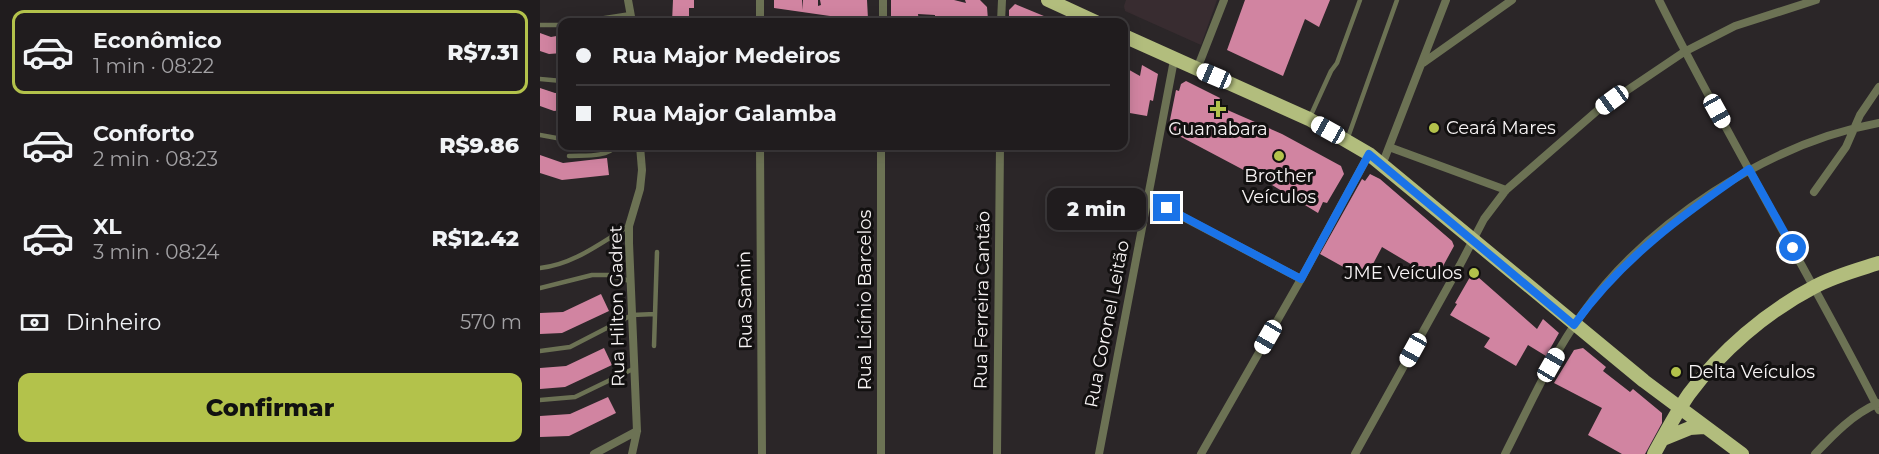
<!DOCTYPE html>
<html lang="pt">
<meta charset="utf-8">
<style>
:root{--surface:#201c1e;--page:#282527;--text:#f1f3f6;--muted:#a2a1a4;--line:#3d3a3c;--accent:#b3c24b}
body{margin:0;font-family:Montserrat,sans-serif;background:var(--page);color:var(--text);height:100vh;display:flex;flex-direction:column;font-size:22px;white-space:nowrap}
*{box-sizing:border-box;margin:0}
p{font-size:20px;color:var(--muted)}
.icon{flex:none;width:33px;height:33px;fill:none;stroke:currentColor;stroke-width:2;stroke-linecap:round;stroke-linejoin:round}
.map{position:relative;flex:1;overflow:hidden}
.drawer{display:flex;flex-direction:column;background:var(--surface);width:540px}
.drawer>*{flex:none}
.hud{position:absolute;left:18px;top:18px;width:570px;height:132px;border-radius:12px;box-shadow:0 3px 15px #0003,0 0 0 2px var(--line);display:grid;align-content:center;height:132px;padding:0 18px;background:var(--surface)}
.end{position:absolute;width:27px;height:27px;margin:-14px;border:8px solid #1a73e8;background:#fff;box-shadow:0 0 0 3px #fff}
.from{border-radius:50%}
.bubble{position:absolute;height:42px;border-radius:12px;background:var(--surface);box-shadow:0 3px 15px #0003,0 0 0 2px var(--line);font-size:20px;font-weight:800;line-height:42px;text-align:center}
.car{position:absolute;width:18px;height:36px;margin:-18px -9px;border-radius:8px;box-shadow:0 0 4px 2px #0007;background:linear-gradient(#fff 24%,#345 0 40%,#fff 0 76%,#345 0 86%,#fff 0)}
.hud b{display:flex;align-items:center;gap:21px;height:57px;font-size:22px}
.hud b+b{border-top:2px solid var(--line)}
.hud i{width:15px;height:15px;background:var(--text)}
ul{padding:10px 0 0;list-style:none}
li{display:flex;align-items:center;gap:18px;height:84px;margin:0 12px 9px;padding:0 6px;border:3px solid transparent;border-radius:12px}
li div{flex:1}
li b{display:block;font-size:22px}
li em{font-style:normal;font-weight:800}
li.selected{border-color:var(--accent)}
li>.icon{width:54px;height:54px;stroke-width:1.5}
.pay{display:flex;align-items:center;gap:15px;height:66px;padding:0 18px;font-size:22px}
.pay p{margin-inline-start:auto}
.button{display:flex;gap:12px;margin-top:auto;padding:12px 18px}
.button a{flex:1;height:69px;border-radius:12px;background:var(--accent);color:#111;font-size:24px;font-weight:800;line-height:69px;text-align:center}
main{display:flex;flex:1;min-height:0}
.map>svg:first-child{display:block}
</style>
<main>
<section class="drawer">
<ul>
<li class="selected"><svg class="icon" aria-label="car" viewBox="0 0 24 24"><path d="M5 17H2v-5l4-1 3-4h7l3 4 3 1v5h-3M9 17h6M6 11h13"/><circle cx="7" cy="17" r="2"/><circle cx="17" cy="17" r="2"/></svg><div><b>Econômico</b><p>1 min · 08:22</p></div><em>R$7.31</em></li>
<li><svg class="icon" aria-label="car" viewBox="0 0 24 24"><path d="M5 17H2v-5l4-1 3-4h7l3 4 3 1v5h-3M9 17h6M6 11h13"/><circle cx="7" cy="17" r="2"/><circle cx="17" cy="17" r="2"/></svg><div><b>Conforto</b><p>2 min · 08:23</p></div><em>R$9.86</em></li>
<li><svg class="icon" aria-label="car" viewBox="0 0 24 24"><path d="M5 17H2v-5l4-1 3-4h7l3 4 3 1v5h-3M9 17h6M6 11h13"/><circle cx="7" cy="17" r="2"/><circle cx="17" cy="17" r="2"/></svg><div><b>XL</b><p>3 min · 08:24</p></div><em>R$12.42</em></li>
</ul>
<div class="pay"><svg class="icon" aria-label="cash" viewBox="0 0 24 24"><path d="M3 7h18v10H3z"/><circle cx="12" cy="12" r="2"/></svg>Dinheiro<p>570 m</p></div>
<div class="button"><a>Confirmar</a></div>
</section>
<div class="map">
<svg width="1339" height="454" viewBox="0 0 1339 454">
<rect width="100%" height="100%" fill="#2b2628"/>
<!-- built -->
<path fill="#382c30" d="M586,0H677L661,45L585,11L584,6Z"/>
<!-- building -->
<path fill="#d184a1" d="M133,0H154V8H149V22H132Z
M234,0H262V10L263,0H278V6L281,5L280,0H327L328,19L311,17V19L234,8Z
M351,0H414L426,3L425,0H440L447,7L448,20L446,22H395V15L378,14L379,22H351Z
M705,0H790L779,27L765,19L743,76L687,50Z
M475,4L516,21V22H489L481,20V22H469V10Z
M0,33L11,37L22,35V53L9,54L0,51Z
M602,65L618,74L613,101L610,100L607,116L584,112V67L600,76Z
M646,81L680,98L676,105L742,134L801,166L804,174L787,203L783,202L778,213L732,185L628,130L636,90L639,91L641,84Z
M0,88L15,93H22V110L14,111L0,106Z
M0,155L23,163L67,158L69,175L22,180L0,173Z
M830,174L840,179L912,241L914,246L896,279L842,247L825,279L780,254L822,179L825,181Z
M930,277H938L997,329L1003,319L1019,333L1006,356L988,345L976,366L944,347L950,338L910,315L917,304L915,303Z
M61,294L69,311L22,333L0,334V313L23,312Z
M64,348L72,365L25,387L0,389V368L26,366Z
M1043,348L1066,367L1063,371L1090,392L1093,389L1122,413V423L1105,454H1082L1048,435L1062,408L1014,383L1034,350Z
M68,397L76,413L29,436L0,437V416L30,414Z"/>
<g fill="none" stroke-linecap="round" stroke-linejoin="round">
<!-- service -->
<path stroke="#6c7254" stroke-width="4.5" d="M39,22L91,14
M0,25H22
M0,79L22,81
M770,117L791,71L797,63L820,0
M0,135L22,139
M807,140L857,0
M29,156C44,155 66,158 76,146
M0,268C33,265 62,242 89,226
M0,288L52,275H68L90,281
M114,346L117,252
M0,351L30,347L92,315L115,314
M0,400L35,397L95,368"/>
<!-- minor -->
<path stroke="#6c7254" stroke-width="8" d="M88,0L92,22
M220,0V22
M343,0V22
M1119,0C1188,139 1269,272 1339,410
M461,22L462,0
M883,63L972,0
M657,69L684,0
M220,146L222,454
M341,146V454
M849,147L966,190
M842,165L906,0
M1274,192L1306,147L1320,115L1339,87
M607,198L761,279
M54,454L97,431
M92,454L97,431L89,243V226L100,189L102,170L100,146
M457,454L460,146
M559,454L634,60
M661,454L761,279L829,154
M815,454L920,265L944,219L966,190L1058,110L1144,52L1195,26L1276,0
M965,454C989,407 1011,357 1042,314C1107,223 1228,143 1339,123
M1275,454C1294,434 1313,414 1339,403"/>
<!-- primary -->
<path stroke="#b2bd7d" stroke-width="14" d="M508,0L556,22
M584,36L769,119L829,154L1104,381L1202,454
M1123,439L1150,428L1164,427
M1114,454C1125,434 1136,413 1149,394C1181,351 1226,312 1274,287C1294,276 1317,270 1339,263"/>
</g>
<g fill="none" stroke-linecap="round" stroke-linejoin="round">
<!-- route -->
<path stroke="#1a73e8" stroke-width="8" d="M627,208L761,279L829,154L1034,325C1082,258 1142,215 1209,169L1253,248"/>
</g>
<!-- markers -->
<g fill="#b3c24b" stroke="#121010" stroke-width="2">
<path d="M675 100h6v6h6v6h-6v6h-6v-6h-6v-6h6z"/>
<circle cx="894" cy="128" r="6"/>
<circle cx="739" cy="156" r="6"/>
<circle cx="934" cy="273" r="6"/>
<circle cx="1136" cy="372" r="6"/>
</g>
<g text-anchor="middle" dominant-baseline="central" stroke-width="6" stroke-linejoin="round" paint-order="stroke">
<!-- poi labels -->
<g font-size="18" fill="#f8f4f5" stroke="#121010" text-anchor="start">
<text x="906" y="128">Ceará Mares</text>
<text x="678" y="129" text-anchor="middle">Guanabara</text>
<text x="739" y="176" text-anchor="middle">Brother<tspan x="739" dy="21">Veículos</tspan></text>
<text x="922" y="273" text-anchor="end">JME Veículos</text>
<text x="1148" y="372">Delta Veículos</text>
</g>
<!-- street labels -->
<g font-size="18" fill="#f8f4f5" stroke="#121010">
<text transform="translate(205 300) rotate(-91)">Rua Samin</text>
<text transform="translate(325 300) rotate(-90)">Rua Licínio Barcelos</text>
<text transform="translate(442 300) rotate(-89)">Rua Ferreira Cantão</text>
<text transform="translate(77 306) rotate(-91)">Rua Hilton Gadret</text>
<text transform="translate(567 324) rotate(-79)">Rua Coronel Leitão</text>
</g>
</g>
</svg>
<i class="end from" style="left:1253px;top:248px"></i>
<i class="end" style="left:627px;top:208px"></i>
<div class="bubble" style="left:507px;top:188px;width:99px">2 min</div>
<i class="car" style="left:674px;top:76px;rotate:293deg"></i>
<i class="car" style="left:1072px;top:100px;rotate:234deg"></i>
<i class="car" style="left:1177px;top:111px;rotate:151deg"></i>
<i class="car" style="left:788px;top:130px;rotate:299deg"></i>
<i class="car" style="left:728px;top:337px;rotate:210deg"></i>
<i class="car" style="left:873px;top:350px;rotate:209deg"></i>
<i class="car" style="left:1011px;top:365px;rotate:30deg"></i>
<div class="hud">
<b><i class="from"></i>Rua Major Medeiros</b>
<b><i></i>Rua Major Galamba</b>
</div>
</div>
</main>
